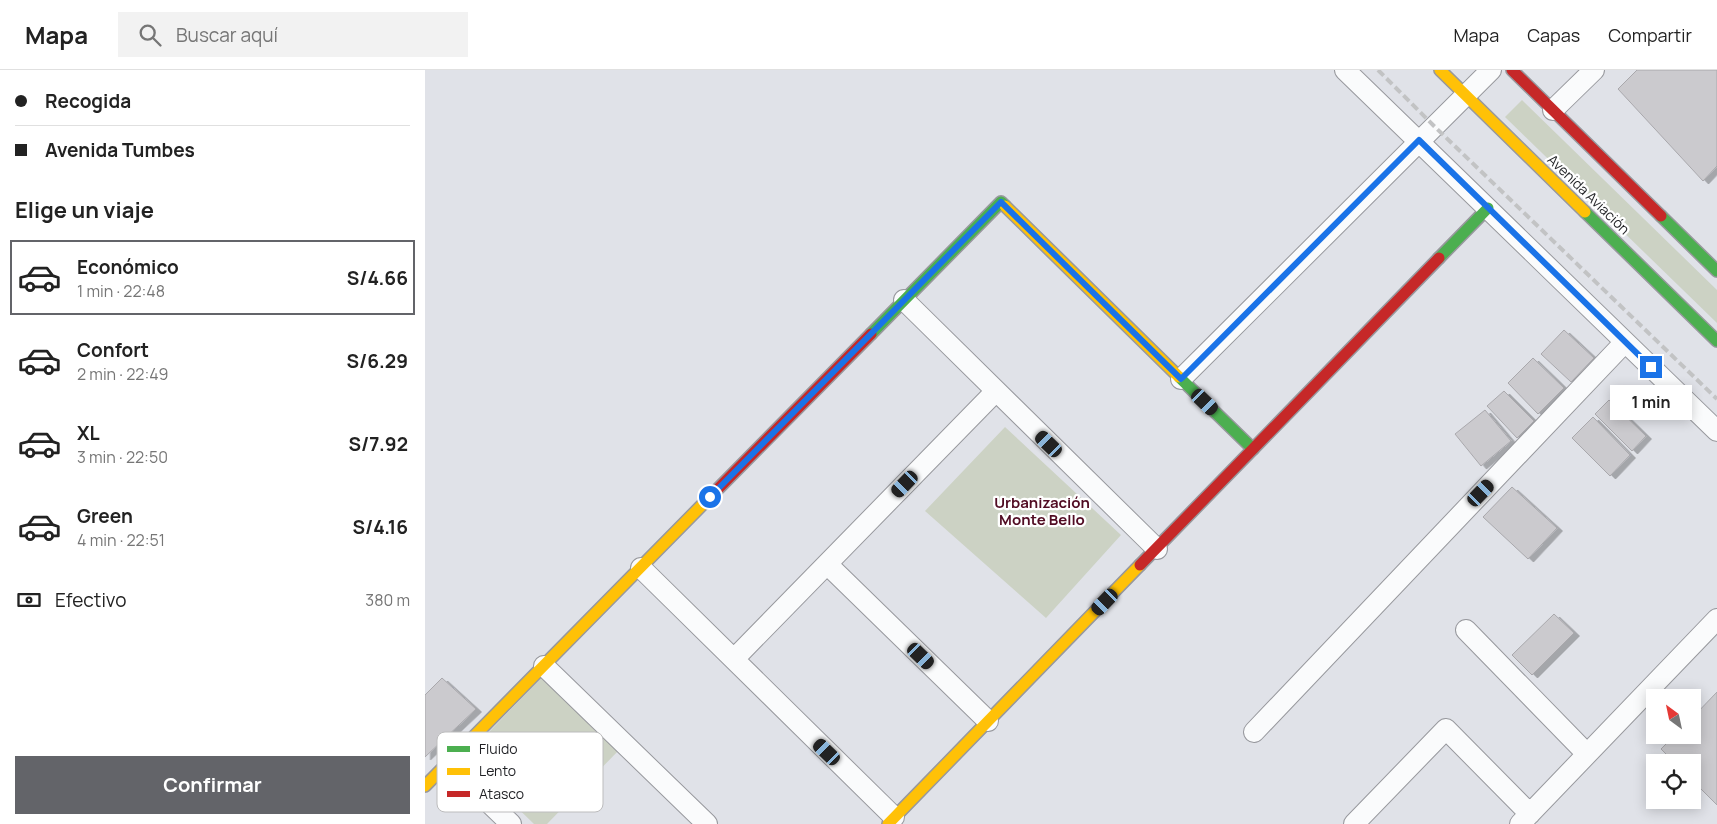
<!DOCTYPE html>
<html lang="es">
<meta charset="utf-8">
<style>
:root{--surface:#fff;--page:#f2f2f2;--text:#222;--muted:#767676;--line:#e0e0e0;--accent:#636469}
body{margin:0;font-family:Manrope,sans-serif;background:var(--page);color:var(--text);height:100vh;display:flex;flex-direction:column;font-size:19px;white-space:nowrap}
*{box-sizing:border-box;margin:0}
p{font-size:16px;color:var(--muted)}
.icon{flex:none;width:28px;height:28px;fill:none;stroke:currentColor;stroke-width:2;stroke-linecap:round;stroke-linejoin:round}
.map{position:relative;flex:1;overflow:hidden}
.drawer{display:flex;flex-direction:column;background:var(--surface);width:425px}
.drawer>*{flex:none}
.guide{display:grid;align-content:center;height:110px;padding:0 15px;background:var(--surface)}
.needle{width:32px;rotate:327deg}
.buttons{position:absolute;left:1221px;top:619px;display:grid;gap:10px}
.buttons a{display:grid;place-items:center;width:55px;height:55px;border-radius:0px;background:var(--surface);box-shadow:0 2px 12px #0003;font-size:25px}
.end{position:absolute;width:22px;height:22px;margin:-11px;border:6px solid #1a73e8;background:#fff;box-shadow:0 0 0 2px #fff}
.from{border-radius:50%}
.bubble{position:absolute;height:35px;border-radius:0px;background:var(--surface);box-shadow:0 2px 12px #0003;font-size:16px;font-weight:700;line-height:35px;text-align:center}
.car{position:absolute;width:15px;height:30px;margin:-15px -8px;border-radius:6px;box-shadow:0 0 4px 1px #0007;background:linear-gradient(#222 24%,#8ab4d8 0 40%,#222 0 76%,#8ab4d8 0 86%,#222 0)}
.guide b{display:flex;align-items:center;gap:18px;height:48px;font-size:19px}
.guide b+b{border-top:1px solid var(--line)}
.guide i{width:12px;height:12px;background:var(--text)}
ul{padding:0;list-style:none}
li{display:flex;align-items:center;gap:15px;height:75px;margin:0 10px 8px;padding:0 5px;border:2px solid transparent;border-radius:0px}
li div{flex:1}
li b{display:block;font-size:19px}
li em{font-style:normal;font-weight:700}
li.selected{border-color:var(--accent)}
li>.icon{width:45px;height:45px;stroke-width:1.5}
h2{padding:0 15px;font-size:22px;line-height:60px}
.pay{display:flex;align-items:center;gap:12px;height:55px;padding:0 15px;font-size:19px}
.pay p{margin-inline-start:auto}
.action{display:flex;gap:10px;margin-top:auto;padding:10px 15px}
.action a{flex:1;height:58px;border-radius:0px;background:var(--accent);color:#fff;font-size:20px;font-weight:700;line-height:58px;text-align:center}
header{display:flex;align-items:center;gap:30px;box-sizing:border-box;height:70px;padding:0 25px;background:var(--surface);border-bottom:1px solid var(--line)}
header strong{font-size:24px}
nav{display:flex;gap:28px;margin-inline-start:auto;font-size:18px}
.search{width:350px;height:45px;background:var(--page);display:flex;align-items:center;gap:12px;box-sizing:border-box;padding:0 18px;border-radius:0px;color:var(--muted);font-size:19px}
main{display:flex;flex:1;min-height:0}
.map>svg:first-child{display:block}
</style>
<header>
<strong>Mapa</strong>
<div class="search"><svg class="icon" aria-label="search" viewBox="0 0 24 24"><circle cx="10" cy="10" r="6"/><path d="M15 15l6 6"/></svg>Buscar aquí</div>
<nav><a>Mapa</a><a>Capas</a><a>Compartir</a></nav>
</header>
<main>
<section class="drawer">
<div class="guide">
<b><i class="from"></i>Recogida</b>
<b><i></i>Avenida Tumbes</b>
</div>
<h2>Elige un viaje</h2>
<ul>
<li class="selected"><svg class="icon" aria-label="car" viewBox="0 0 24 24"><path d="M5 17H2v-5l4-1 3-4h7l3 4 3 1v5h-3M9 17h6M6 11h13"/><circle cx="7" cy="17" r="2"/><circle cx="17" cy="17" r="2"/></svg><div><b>Económico</b><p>1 min · 22:48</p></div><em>S/4.66</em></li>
<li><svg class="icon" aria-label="car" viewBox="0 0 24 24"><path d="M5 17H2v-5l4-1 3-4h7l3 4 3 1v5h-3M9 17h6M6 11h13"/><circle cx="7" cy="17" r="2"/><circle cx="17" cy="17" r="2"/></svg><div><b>Confort</b><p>2 min · 22:49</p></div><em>S/6.29</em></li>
<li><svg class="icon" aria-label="car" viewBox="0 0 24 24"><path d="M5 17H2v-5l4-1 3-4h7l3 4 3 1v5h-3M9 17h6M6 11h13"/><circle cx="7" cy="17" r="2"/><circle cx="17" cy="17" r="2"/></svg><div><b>XL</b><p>3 min · 22:50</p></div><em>S/7.92</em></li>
<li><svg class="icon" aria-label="car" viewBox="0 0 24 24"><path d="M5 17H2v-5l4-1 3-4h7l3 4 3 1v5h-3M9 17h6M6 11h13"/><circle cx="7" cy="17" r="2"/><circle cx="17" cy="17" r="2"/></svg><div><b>Green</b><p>4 min · 22:51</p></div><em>S/4.16</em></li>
</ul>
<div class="pay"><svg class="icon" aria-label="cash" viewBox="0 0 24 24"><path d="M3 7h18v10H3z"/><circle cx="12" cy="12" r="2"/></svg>Efectivo<p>380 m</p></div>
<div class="action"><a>Confirmar</a></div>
</section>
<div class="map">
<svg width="1292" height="754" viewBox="0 0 1292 754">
<defs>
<filter id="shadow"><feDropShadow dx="5.5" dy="3" stdDeviation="0" flood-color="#0004"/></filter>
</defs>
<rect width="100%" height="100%" fill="#e0e2e8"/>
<!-- green -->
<path fill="#ccd2c4" d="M1097,30L1292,220V253L1080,47Z
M580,357L696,465L621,548L500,441Z
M119,605L195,679L122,754H109L40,687Z"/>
<!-- building -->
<path fill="#cbcace" stroke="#a9a8ac" filter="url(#shadow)" d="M1212,0H1292V96L1278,111L1193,19Z
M1139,260L1169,288L1146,312L1116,284Z
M1108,288L1139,318L1113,344L1083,313Z
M1079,321L1109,351L1092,368L1062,336Z
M1184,330L1221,366L1207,381L1170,344Z
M1060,340L1086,371L1056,396L1030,364Z
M1168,347L1205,385L1185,406L1147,368Z
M1087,417L1132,458L1103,489L1058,447Z
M1129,544L1149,563L1107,605L1087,585Z
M17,608L51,639L0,687V625Z
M1292,622V735L1268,711V692H1249L1236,679L1250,665H1268V647Z"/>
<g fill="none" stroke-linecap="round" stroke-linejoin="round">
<defs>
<path id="street" d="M920,0L1292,361
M1128,40L1169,0
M479,230L732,479
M756,309L1066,0
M402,494L563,651
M216,498L469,747
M1041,560L1162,684
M309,589L571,321
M119,596L282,754
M829,662L1200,272
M23,693L86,754
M929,754L1021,659L1105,744
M1095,754L1292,549"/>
<path id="fast" d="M1160,142L1292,271
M1236,146L1292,201
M1014,188L1063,138
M446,264L576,132L580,136
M754,307L828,379"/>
<path id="slow" d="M1015,0L1160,142
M580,136L754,307
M0,716L281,431
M463,754L715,495"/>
<path id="jam" d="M1087,0L1236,146
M281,431L446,264
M715,495L1014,188"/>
</defs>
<!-- street casing -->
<use href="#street" stroke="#97989d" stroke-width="22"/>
<!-- fast casing -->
<use href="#fast" stroke="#97989d" stroke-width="14"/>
<!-- slow casing -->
<use href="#slow" stroke="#97989d" stroke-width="14"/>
<!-- jam casing -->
<use href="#jam" stroke="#97989d" stroke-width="14"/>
<!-- street -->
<use href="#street" stroke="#fafbfc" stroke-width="20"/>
<!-- fast -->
<use href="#fast" stroke="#4caf50" stroke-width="11"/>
<!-- slow -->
<use href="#slow" stroke="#ffc107" stroke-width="11"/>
<!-- jam -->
<use href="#jam" stroke="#c62828" stroke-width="11"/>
<!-- rail -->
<path stroke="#c2c3c4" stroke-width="4" stroke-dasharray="8 4" stroke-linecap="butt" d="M953,0L1009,56L1292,329"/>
</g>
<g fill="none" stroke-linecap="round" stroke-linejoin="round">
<!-- route -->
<path stroke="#1a73e8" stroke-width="6" d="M285,427L576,132L756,309L994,70L1226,297"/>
</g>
<g text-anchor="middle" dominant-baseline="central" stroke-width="4.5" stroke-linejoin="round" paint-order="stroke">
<!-- street labels -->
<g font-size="14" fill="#1f2024" stroke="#fff">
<text transform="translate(1164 124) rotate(44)">Avenida Aviación</text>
</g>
<!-- neighbourhood labels -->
<g font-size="15" font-weight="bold" fill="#510c23" stroke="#fff">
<text x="617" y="432">Urbanización<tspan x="617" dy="17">Monte Bello</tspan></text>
</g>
</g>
<!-- legend -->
<rect x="12" y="662" width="166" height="80" rx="8" fill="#fff" stroke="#bcbcbd" stroke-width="1"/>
<rect x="22" y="676" width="23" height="6" fill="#4caf50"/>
<rect x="22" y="698" width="23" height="7" fill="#ffc107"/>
<rect x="22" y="721" width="23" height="6" fill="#c62828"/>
<g font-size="14" fill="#1f2024">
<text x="54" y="684">Fluido</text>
<text x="54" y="706">Lento</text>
<text x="54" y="729">Atasco</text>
</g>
</svg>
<div class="buttons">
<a><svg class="needle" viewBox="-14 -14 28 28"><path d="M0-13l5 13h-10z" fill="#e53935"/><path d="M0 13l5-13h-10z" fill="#767676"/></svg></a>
<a><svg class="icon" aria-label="locate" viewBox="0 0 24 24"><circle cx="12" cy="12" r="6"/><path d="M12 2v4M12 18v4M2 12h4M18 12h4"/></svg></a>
</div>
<i class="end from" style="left:285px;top:427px"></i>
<i class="end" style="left:1226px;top:297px"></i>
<div class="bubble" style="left:1185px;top:315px;width:82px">1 min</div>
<i class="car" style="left:780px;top:332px;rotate:134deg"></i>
<i class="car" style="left:624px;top:374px;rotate:314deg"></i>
<i class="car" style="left:480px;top:414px;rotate:224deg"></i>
<i class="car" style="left:1056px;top:423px;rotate:44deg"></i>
<i class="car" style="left:680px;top:532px;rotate:224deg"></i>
<i class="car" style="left:496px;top:586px;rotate:134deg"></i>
<i class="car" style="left:402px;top:682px;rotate:314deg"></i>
</div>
</main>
